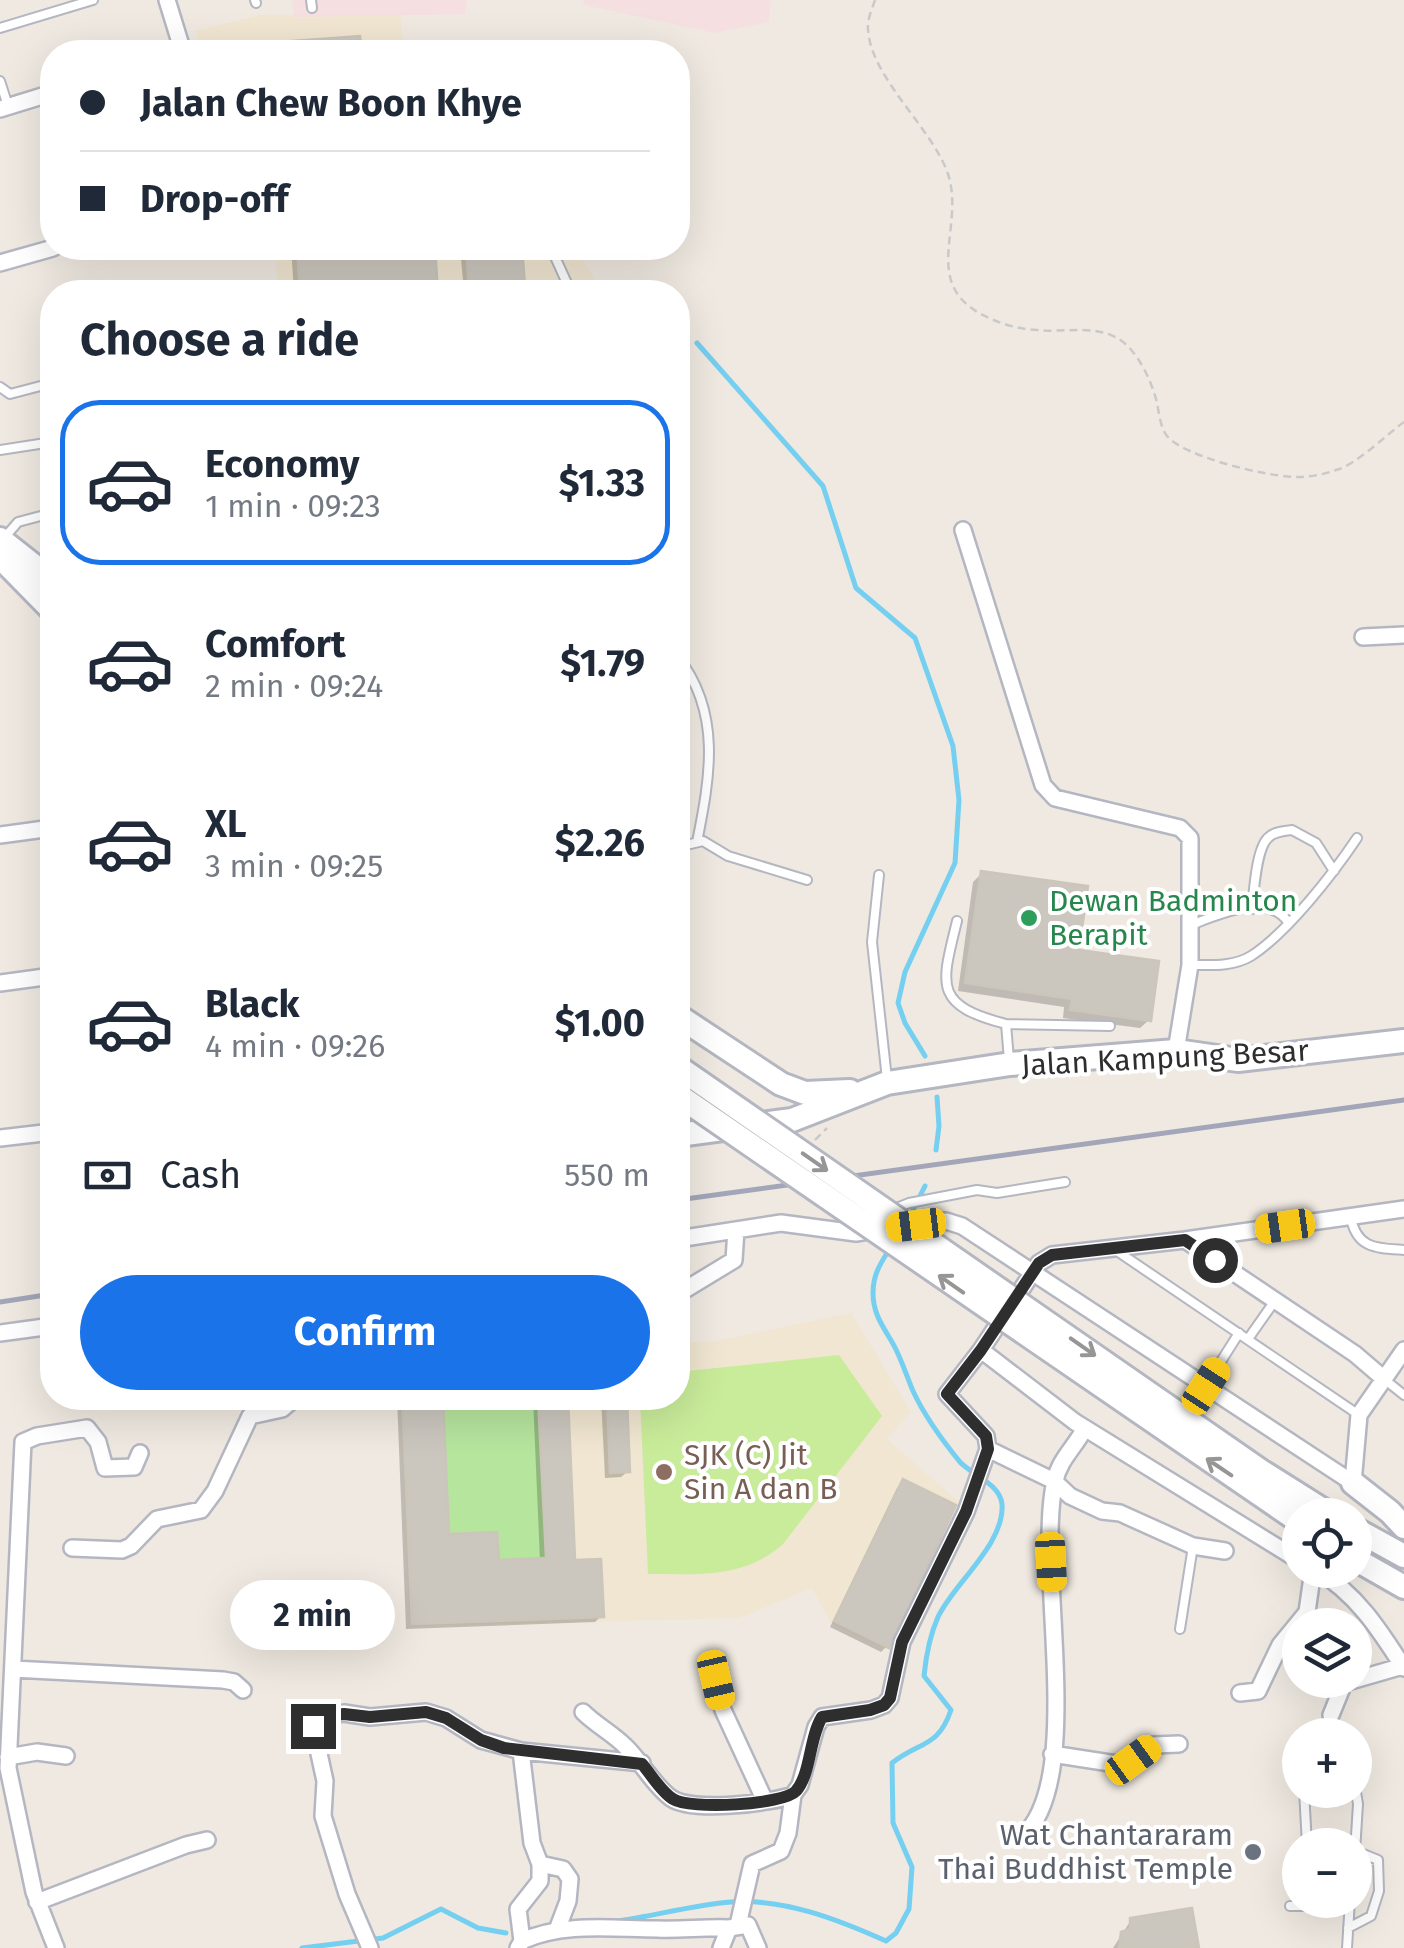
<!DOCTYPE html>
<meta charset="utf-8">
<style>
:root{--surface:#fff;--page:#f6f6f7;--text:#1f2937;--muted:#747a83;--line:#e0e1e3;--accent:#1a73e8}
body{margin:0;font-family:"Fira Sans",sans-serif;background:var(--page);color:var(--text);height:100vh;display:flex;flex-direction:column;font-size:38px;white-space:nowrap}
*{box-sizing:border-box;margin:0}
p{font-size:32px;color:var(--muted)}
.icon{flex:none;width:55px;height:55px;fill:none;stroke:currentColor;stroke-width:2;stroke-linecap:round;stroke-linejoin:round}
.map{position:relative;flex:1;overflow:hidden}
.panel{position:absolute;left:40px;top:280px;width:650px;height:1130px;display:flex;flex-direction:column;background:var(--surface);border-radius:40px;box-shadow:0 10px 40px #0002}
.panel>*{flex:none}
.hud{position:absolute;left:40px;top:40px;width:650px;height:220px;border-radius:40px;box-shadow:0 10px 40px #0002;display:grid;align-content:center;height:220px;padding:0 40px;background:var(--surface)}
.tools{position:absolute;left:1282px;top:1498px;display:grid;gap:20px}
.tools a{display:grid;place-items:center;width:90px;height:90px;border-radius:50%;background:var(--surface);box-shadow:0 10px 40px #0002;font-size:50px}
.end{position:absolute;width:45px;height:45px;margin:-22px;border:12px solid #2e2e2e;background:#fff;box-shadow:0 0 0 5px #fff}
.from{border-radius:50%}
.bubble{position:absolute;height:70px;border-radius:35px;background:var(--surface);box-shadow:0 10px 40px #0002;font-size:32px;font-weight:700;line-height:70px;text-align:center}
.car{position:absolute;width:30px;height:60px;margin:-30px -15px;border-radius:12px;box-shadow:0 0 8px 2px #0007;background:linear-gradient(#f5c518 24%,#345 0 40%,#f5c518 0 76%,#345 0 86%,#f5c518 0)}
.hud b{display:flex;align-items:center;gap:35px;height:95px;font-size:38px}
.hud b+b{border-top:2px solid var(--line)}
.hud i{width:25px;height:25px;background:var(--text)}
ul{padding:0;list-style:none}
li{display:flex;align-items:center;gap:30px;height:165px;margin:0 20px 15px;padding:0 20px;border:5px solid transparent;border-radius:40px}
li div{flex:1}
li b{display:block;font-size:38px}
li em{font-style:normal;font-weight:700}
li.active{border-color:var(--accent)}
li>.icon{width:90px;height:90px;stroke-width:1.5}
h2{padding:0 40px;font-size:45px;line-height:120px}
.pay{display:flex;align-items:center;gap:25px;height:110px;padding:0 40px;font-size:38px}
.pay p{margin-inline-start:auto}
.cta{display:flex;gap:20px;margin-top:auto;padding:20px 40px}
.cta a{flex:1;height:115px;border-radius:60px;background:var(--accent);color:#fff;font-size:40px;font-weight:700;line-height:115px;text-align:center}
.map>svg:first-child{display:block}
</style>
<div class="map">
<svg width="1404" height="1948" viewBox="0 0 1404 1948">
<rect width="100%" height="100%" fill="#efe9e1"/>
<!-- education -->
<path fill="#f0e6d1" d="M260,15H400L404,52H202L196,31Z
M276,248H574L604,292H277Z
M851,1313L911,1412L887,1439L962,1505L891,1651L831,1623L812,1588L739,1618L410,1626L400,1398H678V1343L716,1341Z"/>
<!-- medical -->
<path fill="#f5dfe0" d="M293,0H467L465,14L294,17Z
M583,0H771L769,22L715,33L584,5Z"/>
<!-- green -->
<path fill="#b6e59e" d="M443,1398H538L546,1558L499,1561L497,1532L449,1534Z"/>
<!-- pitch -->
<path fill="#c9ec9a" d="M839,1355L882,1416L783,1544C744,1579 697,1574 648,1574L640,1398H678V1372Z"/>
<!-- shadow -->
<path fill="#0003" d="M358,39L359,52H273L279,45Z
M291,248H433L436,292H294Z
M460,248H519L523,284L517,290L464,292Z
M982,873L1076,952L1149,1020L1140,1028L1063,1018L1064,1007L958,991L973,882Z
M397,1398H440L446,1536L496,1563L540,1561L533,1398H565L573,1563L601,1616L595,1622L406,1629Z
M601,1398H624L628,1471L621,1477L605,1478Z
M903,1482L887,1646L881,1652L830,1627L897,1488Z
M1131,1920L1197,1948H1113Z"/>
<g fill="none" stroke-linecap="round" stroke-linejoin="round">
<!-- stream -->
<path stroke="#75cff0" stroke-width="5" d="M697,343L823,486L856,588L915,638L953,746L959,800L955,863L905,972L898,1003L905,1023L925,1056
M936,1150L939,1126L937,1097
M908,1220L925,1186
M617,1921C654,1916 693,1905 731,1902C784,1898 839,1920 886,1941L896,1933L909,1909L912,1867L893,1823L892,1763C920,1741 938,1748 951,1710L924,1676C926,1656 930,1635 938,1617C954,1583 1005,1544 1002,1504C1000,1484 972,1475 960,1462C942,1440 925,1417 913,1391C906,1375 901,1357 892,1342C882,1325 873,1313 873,1293C873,1275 880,1264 889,1250
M302,1948L383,1938L441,1909L478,1928L506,1933"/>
</g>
<!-- building -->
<path fill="#cbc7bf" stroke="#cbc5ba" stroke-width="2.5" d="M360,36L362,52H279V42Z
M297,248H435L438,292H300Z
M466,248H522L525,285L469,290Z
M981,871L1088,886L1079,950L1159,961L1151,1021L1070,1010L1072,999L965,983Z
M402,1398H443L449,1534L497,1532L499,1560L546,1558L538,1398H568L575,1560L601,1559L604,1617L412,1624Z
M607,1398H627L630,1472L610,1473Z
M903,1479L956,1505L889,1648L834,1621Z
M1192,1908L1199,1948H1119L1121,1932L1130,1929V1918Z"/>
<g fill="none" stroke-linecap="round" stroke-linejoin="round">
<defs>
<path id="lane" d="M255,0L256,3
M311,0L312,8
M0,28L93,0
M0,81L8,106
M551,248L571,292
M0,387L10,394L52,383
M0,450L52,442
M5,537L18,522L52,513
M678,657C722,713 710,777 697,842
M678,847L703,841L728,856L807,880
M879,875L872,942L887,1079
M1252,909C1254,892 1256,847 1269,837C1274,832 1284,831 1292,830L1316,843L1334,871
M957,921C941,986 933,1005 1006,1024L1009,1060
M1191,925C1217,915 1268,892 1288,922
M1190,965C1210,965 1233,967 1251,956C1287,933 1333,874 1357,838
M1006,1024L1110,1026
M891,1210L909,1203L977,1190L997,1193L1065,1182
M1351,1218C1357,1249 1377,1248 1404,1250
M1114,1249L1359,1415
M1248,1339L1274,1302
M1384,1379L1404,1395
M1206,1385L1239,1333
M1180,1629L1193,1546
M1355,1786L1358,1804L1355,1851
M1304,1790L1307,1845
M1290,1906H1350
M1348,1928L1371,1916L1379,1891L1378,1860L1356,1851L1355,1858
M1347,1948L1350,1900"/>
<path id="street" d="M167,0L183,52
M0,109L52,93
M0,263L53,248
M963,530L1043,785L1055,798L1180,828L1190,838V965L1176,1051
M1363,637L1404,635
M0,835L52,828
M0,983L52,976
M0,1138L52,1132
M908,1226L946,1221L962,1226L1353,1483L1359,1415L1404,1350
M678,1239L781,1223L856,1233L875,1230
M1185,1240L1355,1354L1383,1378
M678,1294L734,1260L736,1230
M0,1333L52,1326
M981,1350L1075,1422L1300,1561
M988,1449L1054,1481L1070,1496L1102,1511L1120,1513L1193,1546L1225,1551
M72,1548L122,1550L131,1546L157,1519L201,1510L215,1491L250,1416L282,1409L295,1398
M1316,1570C1356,1593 1379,1629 1404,1668
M13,1669L223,1680L234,1682L243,1690
M716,1680L723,1710L765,1801
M1240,1693L1258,1691L1280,1645L1307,1612L1313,1570
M583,1712C596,1725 612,1733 625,1746C641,1761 654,1786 671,1798C692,1813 771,1803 793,1795
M1331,1715L1344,1683L1403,1666
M521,1751L642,1763
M1052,1754L1123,1765L1154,1745L1179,1744
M8,1757L37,1752L66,1756
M1011,1833L1024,1835C1086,1775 1035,1566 1055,1481C1059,1460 1075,1447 1085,1428
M540,1864L563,1869L570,1879L568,1901L557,1930
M37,1902L186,1845L207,1840
M738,1925L752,1864L781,1851L788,1833L793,1795L800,1785L816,1727L822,1717L871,1710L884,1705L890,1698L902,1642L966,1512L988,1449L986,1436L947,1394L981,1350L1039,1263L1052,1255L1185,1240L1404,1209
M522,1941C564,1922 612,1929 657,1929C681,1930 704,1927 729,1928
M56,1948L34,1892L8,1768L23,1442L37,1436L87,1428L98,1442L105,1468L134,1467L140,1453
M370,1948L347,1894L323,1816L325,1781L313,1726L320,1717L344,1713L370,1717L426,1712L446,1718L481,1740L521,1751L532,1843L540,1864V1881L518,1909L522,1941L518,1948
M721,1948L729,1928L748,1925L758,1948"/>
<path id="secondary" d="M0,539L52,580
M0,557L52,610
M678,1016L781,1084L805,1093L850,1091
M678,1135L792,1120L887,1083L1010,1064L1176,1051L1238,1060L1404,1041
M1353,1483L1390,1512L1404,1527
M1355,1529L1404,1556
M1355,1559L1404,1587"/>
</defs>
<!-- lane casing -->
<use href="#lane" stroke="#b4b7c1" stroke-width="12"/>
<!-- street casing -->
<use href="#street" stroke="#b4b7c1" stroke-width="20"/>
<!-- secondary casing -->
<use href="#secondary" stroke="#b4b7c1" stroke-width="28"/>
<!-- path -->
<path stroke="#c9c9c9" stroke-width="2.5" stroke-dasharray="8 5" stroke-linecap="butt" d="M875,0C872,9 867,20 868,29C870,77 933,129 948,174C965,226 922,280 979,313C997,323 1017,329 1037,330C1065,333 1094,324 1119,339C1138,351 1152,382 1157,403C1159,413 1160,424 1165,433C1177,456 1272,478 1299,477C1310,477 1325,474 1336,470C1356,465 1386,435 1404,422
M815,1140L827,1128"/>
<!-- lane -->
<use href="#lane" stroke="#fff" stroke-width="8"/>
<!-- street -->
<use href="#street" stroke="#fff" stroke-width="15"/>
<!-- secondary -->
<use href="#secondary" stroke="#fff" stroke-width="22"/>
<!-- rail -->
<path stroke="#a3a6b8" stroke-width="5" d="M678,1200L1404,1100
M0,1302L52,1294"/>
<defs>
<path id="secondary-bridge" d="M678,1067L1261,1471L1331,1515
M678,1095L1300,1522"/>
</defs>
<!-- secondary-bridge casing -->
<use href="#secondary-bridge" stroke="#b4b7c1" stroke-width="28" stroke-linecap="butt"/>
<!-- secondary-bridge -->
<use href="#secondary-bridge" stroke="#fff" stroke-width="22"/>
</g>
<!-- one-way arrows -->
<defs><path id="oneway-shaft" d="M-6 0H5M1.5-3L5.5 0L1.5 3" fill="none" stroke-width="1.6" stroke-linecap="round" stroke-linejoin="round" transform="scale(2.5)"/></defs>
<g stroke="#969696">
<use href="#oneway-shaft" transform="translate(815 1162) rotate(35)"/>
<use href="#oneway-shaft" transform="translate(951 1284) rotate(-145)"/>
<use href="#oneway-shaft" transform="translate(1083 1347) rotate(35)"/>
<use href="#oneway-shaft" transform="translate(1219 1467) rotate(-146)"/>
</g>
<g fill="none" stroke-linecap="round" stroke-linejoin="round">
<!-- route -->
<path stroke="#2e2e2e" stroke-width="12" d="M313,1726L320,1717L344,1714L370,1717L426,1712L446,1718L481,1740L504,1748L642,1764C651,1774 661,1792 673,1799C690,1810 783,1805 796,1791C811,1774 809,1738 822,1717L870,1710L884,1705L890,1698L902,1642L966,1512L988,1449L986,1436L947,1394L981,1350L1039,1263L1052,1255L1185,1240L1215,1260"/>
</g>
<!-- markers -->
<circle fill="#2e9e5b" stroke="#fff" stroke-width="4" cx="1029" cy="918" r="10"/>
<circle fill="#8d6e63" stroke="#fff" stroke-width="4" cx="664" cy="1472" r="10"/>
<circle fill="#6b7280" stroke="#fff" stroke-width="4" cx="1253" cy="1852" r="10"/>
<g text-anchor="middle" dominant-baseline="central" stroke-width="8" stroke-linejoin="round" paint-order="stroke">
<!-- leisure labels -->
<g font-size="30" fill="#27864d" stroke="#fff" text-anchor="start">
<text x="1049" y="901">Dewan Badminton<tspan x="1049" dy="34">Berapit</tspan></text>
</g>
<!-- street labels -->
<g font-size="30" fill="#2e2e2e" stroke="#fff">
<text transform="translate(1165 1058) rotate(-3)">Jalan Kampung Besar</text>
</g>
<!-- education labels -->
<g font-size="30" fill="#785e54" stroke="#fff" text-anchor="start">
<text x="684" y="1455">SJK (C) Jit<tspan x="684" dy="34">Sin A dan B</tspan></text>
</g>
<!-- worship labels -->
<g font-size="30" fill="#5b616d" stroke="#fff" text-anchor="end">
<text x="1233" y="1835">Wat Chantararam<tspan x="1233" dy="34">Thai Buddhist Temple</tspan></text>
</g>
</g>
</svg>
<div class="tools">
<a><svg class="icon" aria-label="locate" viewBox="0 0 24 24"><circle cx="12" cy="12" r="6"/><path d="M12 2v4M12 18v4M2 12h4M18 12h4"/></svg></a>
<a><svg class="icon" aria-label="layers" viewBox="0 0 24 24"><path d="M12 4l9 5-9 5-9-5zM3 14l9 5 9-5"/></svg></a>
<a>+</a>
<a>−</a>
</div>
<i class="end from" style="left:1215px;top:1260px"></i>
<i class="end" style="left:313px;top:1726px"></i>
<div class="bubble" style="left:230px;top:1580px;width:165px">2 min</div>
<i class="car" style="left:916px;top:1225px;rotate:263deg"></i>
<i class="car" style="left:1285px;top:1226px;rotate:262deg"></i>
<i class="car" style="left:1206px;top:1386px;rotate:33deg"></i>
<i class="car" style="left:1051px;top:1562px;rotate:177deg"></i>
<i class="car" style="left:716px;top:1680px;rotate:167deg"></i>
<i class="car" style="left:1133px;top:1760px;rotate:54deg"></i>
<div class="hud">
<b><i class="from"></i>Jalan Chew Boon Khye</b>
<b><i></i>Drop-off</b>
</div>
<section class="panel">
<h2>Choose a ride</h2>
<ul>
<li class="active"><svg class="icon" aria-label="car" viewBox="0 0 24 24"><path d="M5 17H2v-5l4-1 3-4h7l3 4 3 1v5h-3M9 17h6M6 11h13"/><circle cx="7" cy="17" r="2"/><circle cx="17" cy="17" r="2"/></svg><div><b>Economy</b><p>1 min · 09:23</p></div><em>$1.33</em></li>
<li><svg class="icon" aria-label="car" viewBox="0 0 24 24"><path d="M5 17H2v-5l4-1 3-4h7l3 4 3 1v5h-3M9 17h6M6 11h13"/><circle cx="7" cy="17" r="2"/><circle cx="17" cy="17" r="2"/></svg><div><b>Comfort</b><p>2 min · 09:24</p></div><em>$1.79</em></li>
<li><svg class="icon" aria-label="car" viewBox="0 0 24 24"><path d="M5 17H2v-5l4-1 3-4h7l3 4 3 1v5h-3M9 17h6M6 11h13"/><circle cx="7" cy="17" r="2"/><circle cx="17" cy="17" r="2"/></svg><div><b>XL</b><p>3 min · 09:25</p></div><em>$2.26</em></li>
<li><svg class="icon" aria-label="car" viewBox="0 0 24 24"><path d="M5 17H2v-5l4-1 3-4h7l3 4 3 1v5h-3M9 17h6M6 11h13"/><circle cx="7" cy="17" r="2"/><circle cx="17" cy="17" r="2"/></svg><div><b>Black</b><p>4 min · 09:26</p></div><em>$1.00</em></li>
</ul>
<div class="pay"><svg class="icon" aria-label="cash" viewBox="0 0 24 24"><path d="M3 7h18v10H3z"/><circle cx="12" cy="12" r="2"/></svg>Cash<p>550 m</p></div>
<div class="cta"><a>Confirm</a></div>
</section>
</div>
